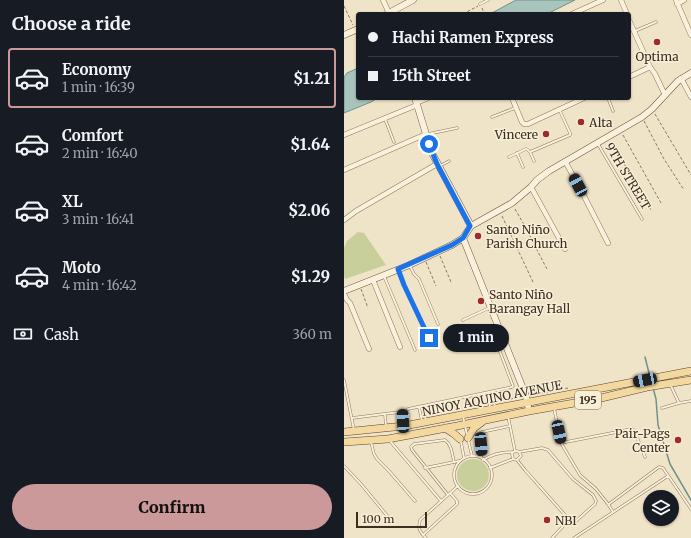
<!DOCTYPE html>
<meta charset="utf-8">
<style>
:root{--surface:#171b24;--page:#20242c;--text:#f1f3f6;--muted:#9ea1a6;--line:#363941;--accent:#cc999b}
body{margin:0;font-family:Merriweather,serif;background:var(--page);color:var(--text);height:100vh;display:flex;flex-direction:column;font-size:15px;white-space:nowrap}
*{box-sizing:border-box;margin:0}
p{font-size:13px;color:var(--muted)}
.icon{flex:none;width:22px;height:22px;fill:none;stroke:currentColor;stroke-width:2;stroke-linecap:round;stroke-linejoin:round}
.map{position:relative;flex:1;overflow:hidden}
.panel{display:flex;flex-direction:column;background:var(--surface);width:344px}
.panel>*{flex:none}
.banner{position:absolute;left:12px;top:12px;width:275px;height:88px;border-radius:4px;box-shadow:0 1px 3px #0004;display:grid;align-content:center;height:88px;padding:0 12px;background:var(--surface)}
.controls{position:absolute;left:299px;top:490px;display:grid;gap:8px}
.controls a{display:grid;place-items:center;width:36px;height:36px;border-radius:50%;background:var(--surface);box-shadow:0 1px 3px #0004;font-size:20px}
.scale{position:absolute;left:12px;bottom:10px;width:71px;box-sizing:border-box;padding-left:4px;border:2px solid #3d2e20;border-top:0;font-size:11px;line-height:14px;white-space:nowrap;color:#3d2e20;-webkit-text-stroke:3px #f7eed8;paint-order:stroke}
.end{position:absolute;width:18px;height:18px;margin:-9px;border:5px solid #1a73e8;background:#fff;box-shadow:0 0 0 2px #fff}
.from{border-radius:50%}
.bubble{position:absolute;height:28px;border-radius:14px;background:var(--surface);box-shadow:0 1px 3px #0004;font-size:13px;font-weight:800;line-height:28px;text-align:center}
.car{position:absolute;width:12px;height:24px;margin:-12px -6px;border-radius:5px;box-shadow:0 0 3px 1px #0007;background:linear-gradient(#222 24%,#8ab4d8 0 40%,#222 0 76%,#8ab4d8 0 86%,#222 0)}
.banner b{display:flex;align-items:center;gap:14px;height:38px;font-size:15px}
.banner b+b{border-top:1px solid var(--line)}
.banner i{width:10px;height:10px;background:var(--text)}
ul{padding:0;list-style:none}
li{display:flex;align-items:center;gap:12px;height:60px;margin:0 8px 6px;padding:0 4px;border:2px solid transparent;border-radius:4px}
li div{flex:1}
li b{display:block;font-size:15px}
li em{font-style:normal;font-weight:800}
li.current{border-color:var(--accent)}
li>.icon{width:36px;height:36px;stroke-width:1.5}
h2{padding:0 12px;font-size:18px;line-height:48px}
.pay{display:flex;align-items:center;gap:10px;height:44px;padding:0 12px;font-size:15px}
.pay p{margin-inline-start:auto}
.primary-button{display:flex;gap:8px;margin-top:auto;padding:8px 12px}
.primary-button a{flex:1;height:46px;border-radius:24px;background:var(--accent);color:#111;font-size:16px;font-weight:800;line-height:46px;text-align:center}
main{display:flex;flex:1;min-height:0}
.map>svg:first-child{display:block}
</style>
<main>
<section class="panel">
<h2>Choose a ride</h2>
<ul>
<li class="current"><svg class="icon" aria-label="car" viewBox="0 0 24 24"><path d="M5 17H2v-5l4-1 3-4h7l3 4 3 1v5h-3M9 17h6M6 11h13"/><circle cx="7" cy="17" r="2"/><circle cx="17" cy="17" r="2"/></svg><div><b>Economy</b><p>1 min · 16:39</p></div><em>$1.21</em></li>
<li><svg class="icon" aria-label="car" viewBox="0 0 24 24"><path d="M5 17H2v-5l4-1 3-4h7l3 4 3 1v5h-3M9 17h6M6 11h13"/><circle cx="7" cy="17" r="2"/><circle cx="17" cy="17" r="2"/></svg><div><b>Comfort</b><p>2 min · 16:40</p></div><em>$1.64</em></li>
<li><svg class="icon" aria-label="car" viewBox="0 0 24 24"><path d="M5 17H2v-5l4-1 3-4h7l3 4 3 1v5h-3M9 17h6M6 11h13"/><circle cx="7" cy="17" r="2"/><circle cx="17" cy="17" r="2"/></svg><div><b>XL</b><p>3 min · 16:41</p></div><em>$2.06</em></li>
<li><svg class="icon" aria-label="car" viewBox="0 0 24 24"><path d="M5 17H2v-5l4-1 3-4h7l3 4 3 1v5h-3M9 17h6M6 11h13"/><circle cx="7" cy="17" r="2"/><circle cx="17" cy="17" r="2"/></svg><div><b>Moto</b><p>4 min · 16:42</p></div><em>$1.29</em></li>
</ul>
<div class="pay"><svg class="icon" aria-label="cash" viewBox="0 0 24 24"><path d="M3 7h18v10H3z"/><circle cx="12" cy="12" r="2"/></svg>Cash<p>360 m</p></div>
<div class="primary-button"><a>Confirm</a></div>
</section>
<div class="map">
<svg width="347" height="538" viewBox="0 0 347 538">
<rect width="100%" height="100%" fill="#f0e4c8"/>
<!-- green -->
<path fill="#c9cf9b" d="M14,232L20,233L42,265L1,279L0,276V248L3,241Z
M113 475a16 16 0 1 1 32 0a16 16 0 1 1-32 0Z"/>
<!-- water -->
<path fill="#a9c4bc" stroke="#6f938a" d="M172,0H231L203,14H146Z
M14,68V98H34L27,102L0,113V77L3,73Z"/>
<g fill="none" stroke-linecap="round" stroke-linejoin="round">
<!-- stream -->
<path stroke="#6f938a" stroke-width="1.5" d="M301,357L306,377
M309,388L312,399L314,425L326,464L347,500"/>
<defs>
<path id="lane" d="M136,4L144,0
M291,31L312,22
M264,98L269,111
M148,117L171,108
M41,119L50,142
M84,134L113,128
M254,144L298,219
M186,152L190,161
M173,153L179,167
M165,157L182,149L184,150L186,152L226,135V133L216,111
M96,166L105,161
M66,266L70,274L75,279L94,324
M54,270L60,285L85,338
M40,276L71,350
M119,320L145,308
M0,380L10,430
M326,384L335,403
M148,392L151,407
M144,393L146,407
M79,406L82,421
M75,407L78,421
M210,408L217,443L236,475L252,489L264,504L269,512
M318,408L335,403L347,401
M64,409L168,387L169,386L155,349L146,330L144,328L118,337
M41,414L42,427
M119,416L123,435
M164,416L171,451
M8,418L56,412L58,413L59,424
M124,439L128,456
M46,441L97,501
M27,442L30,454L33,459L45,471L71,501
M117,442L120,458
M217,443L288,429L290,430L301,457
M110 475a19 19 0 1 1 38 0a19 19 0 1 1-38 0Z
M137,458L138,453L136,433L138,432L166,426
M139,460C147,455 159,452 169,452
M173,460L181,470L228,523L231,522L251,504L252,501L249,495L229,479L204,450L198,448L175,452
M0,466L17,484L45,518
M81,468L115,461
M146,468L169,459L173,460L177,456L175,452L173,451L169,452L168,454L169,459
M104,495L68,450L67,447L70,444L101,440C108,445 108,454 110,462
M265,504L315,467L319,468L347,509
M79,535L113,504V501L106,493
M82,538C75,531 74,529 76,520L114,486
M208,538L225,520
M230,538L324,476"/>
<path id="street" d="M39,0L45,13
M277,0L283,14
M332,0L347,35
M333,4L340,0
M228,14L259,0
M285,20L306,67L311,74L321,95
M285,77L306,67
M337,78L347,97
M168,98L178,122L180,124H184L240,98
M72,103L84,98
M0,135L73,105
M221,161L240,196L264,243
M0,170L82,134
M187,187L221,249
M0,220L12,211L93,164
M29,280L56,347
M0,294L3,300L6,303L25,349"/>
<path id="secondary" d="M43,14L69,0
M0,35L14,29
M71,98L82,134L89,155L127,226
M119,238L182,396L184,406
M0,291L63,266L108,245L119,238L127,226L168,203L187,187L193,180L205,171L298,117L308,109L334,81L347,73"/>
<path id="primary" d="M101,428L109,433L116,439
M0,432L60,426L347,371
M124,438L130,428L138,422
M0,442L44,439L113,426L185,411L253,399L303,387L347,380"/>
</defs>
<!-- lane casing -->
<use href="#lane" stroke="#8d765c" stroke-width="3"/>
<!-- street casing -->
<use href="#street" stroke="#8d765c" stroke-width="5.5"/>
<!-- secondary casing -->
<use href="#secondary" stroke="#6f573f" stroke-width="7"/>
<!-- primary casing -->
<use href="#primary" stroke="#5b4430" stroke-width="8"/>
<!-- path -->
<path stroke="#8d765c" stroke-width="1" stroke-dasharray="3 2" stroke-linecap="butt" d="M0,6L9,25
M138,8L140,13
M119,14L134,6
M209,100L210,98
M311,114L347,175
M300,121L320,159L340,190
M279,135L317,203
M266,143L279,162L307,210
M171,209L182,228L194,252L203,269
M158,216L189,282
M96,256L107,282
M82,262L92,286
M17,289L24,308
M187,395L224,388
M166,399L177,397"/>
<!-- lane -->
<use href="#lane" stroke="#faf1dc" stroke-width="2"/>
<!-- street -->
<use href="#street" stroke="#faf1dc" stroke-width="4.5"/>
<!-- secondary -->
<use href="#secondary" stroke="#faf1dc" stroke-width="6"/>
<!-- primary -->
<use href="#primary" stroke="#f3d9a0" stroke-width="7"/>
</g>
<g fill="none" stroke-linecap="round" stroke-linejoin="round">
<!-- route -->
<path stroke="#1a73e8" stroke-width="5" d="M85,338L60,285L54,269L108,245L119,238L126,226L93,164L85,144"/>
</g>
<!-- markers -->
<g fill="#9e2a2b" stroke="#f7eed8" stroke-width="1.5">
<circle cx="313" cy="42" r="4"/>
<circle cx="237" cy="122" r="4"/>
<circle cx="202" cy="134" r="4"/>
<circle cx="134" cy="236" r="4"/>
<circle cx="137" cy="301" r="4"/>
<circle cx="334" cy="440" r="4"/>
<circle cx="203" cy="520" r="4"/>
</g>
<g text-anchor="middle" dominant-baseline="central" stroke-width="3" stroke-linejoin="round" paint-order="stroke">
<!-- shield labels -->
<rect fill="#f7eed8" stroke="#756857" stroke-width="1" x="231" y="391" width="26" height="18" rx="3"/>
<g font-size="11" font-weight="bold" fill="#3d2e20">
<text x="244" y="400">195</text>
</g>
<!-- poi labels -->
<g font-size="12" fill="#3d2e20" stroke="#f7eed8" text-anchor="start">
<text x="313" y="56" text-anchor="middle">Optima</text>
<text x="245" y="122">Alta</text>
<text x="194" y="134" text-anchor="end">Vincere</text>
<text x="142" y="229">Santo Niño<tspan x="142" dy="14">Parish Church</tspan></text>
<text x="145" y="294">Santo Niño<tspan x="145" dy="14">Barangay Hall</tspan></text>
<text x="326" y="433" text-anchor="end">Pair-Pags<tspan x="326" dy="14">Center</tspan></text>
<text x="211" y="520">NBI</text>
</g>
<!-- street labels -->
<g font-size="12" fill="#3d2e20" stroke="#f7eed8">
<text transform="translate(284 176) rotate(59)">9TH STREET</text>
<text transform="translate(148 398) rotate(-11)">NINOY AQUINO AVENUE</text>
</g>
</g>
</svg>
<div class="controls">
<a><svg class="icon" aria-label="layers" viewBox="0 0 24 24"><path d="M12 4l9 5-9 5-9-5zM3 14l9 5 9-5"/></svg></a>
</div>
<div class="scale">100 m</div>
<i class="end from" style="left:85px;top:144px"></i>
<i class="end" style="left:85px;top:338px"></i>
<div class="bubble" style="left:99px;top:324px;width:66px">1 min</div>
<i class="car" style="left:234px;top:185px;rotate:332deg"></i>
<i class="car" style="left:301px;top:380px;rotate:259deg"></i>
<i class="car" style="left:59px;top:421px;rotate:357deg"></i>
<i class="car" style="left:215px;top:432px;rotate:168deg"></i>
<i class="car" style="left:137px;top:444px;rotate:175deg"></i>
<div class="banner">
<b><i class="from"></i>Hachi Ramen Express</b>
<b><i></i>15th Street</b>
</div>
</div>
</main>
